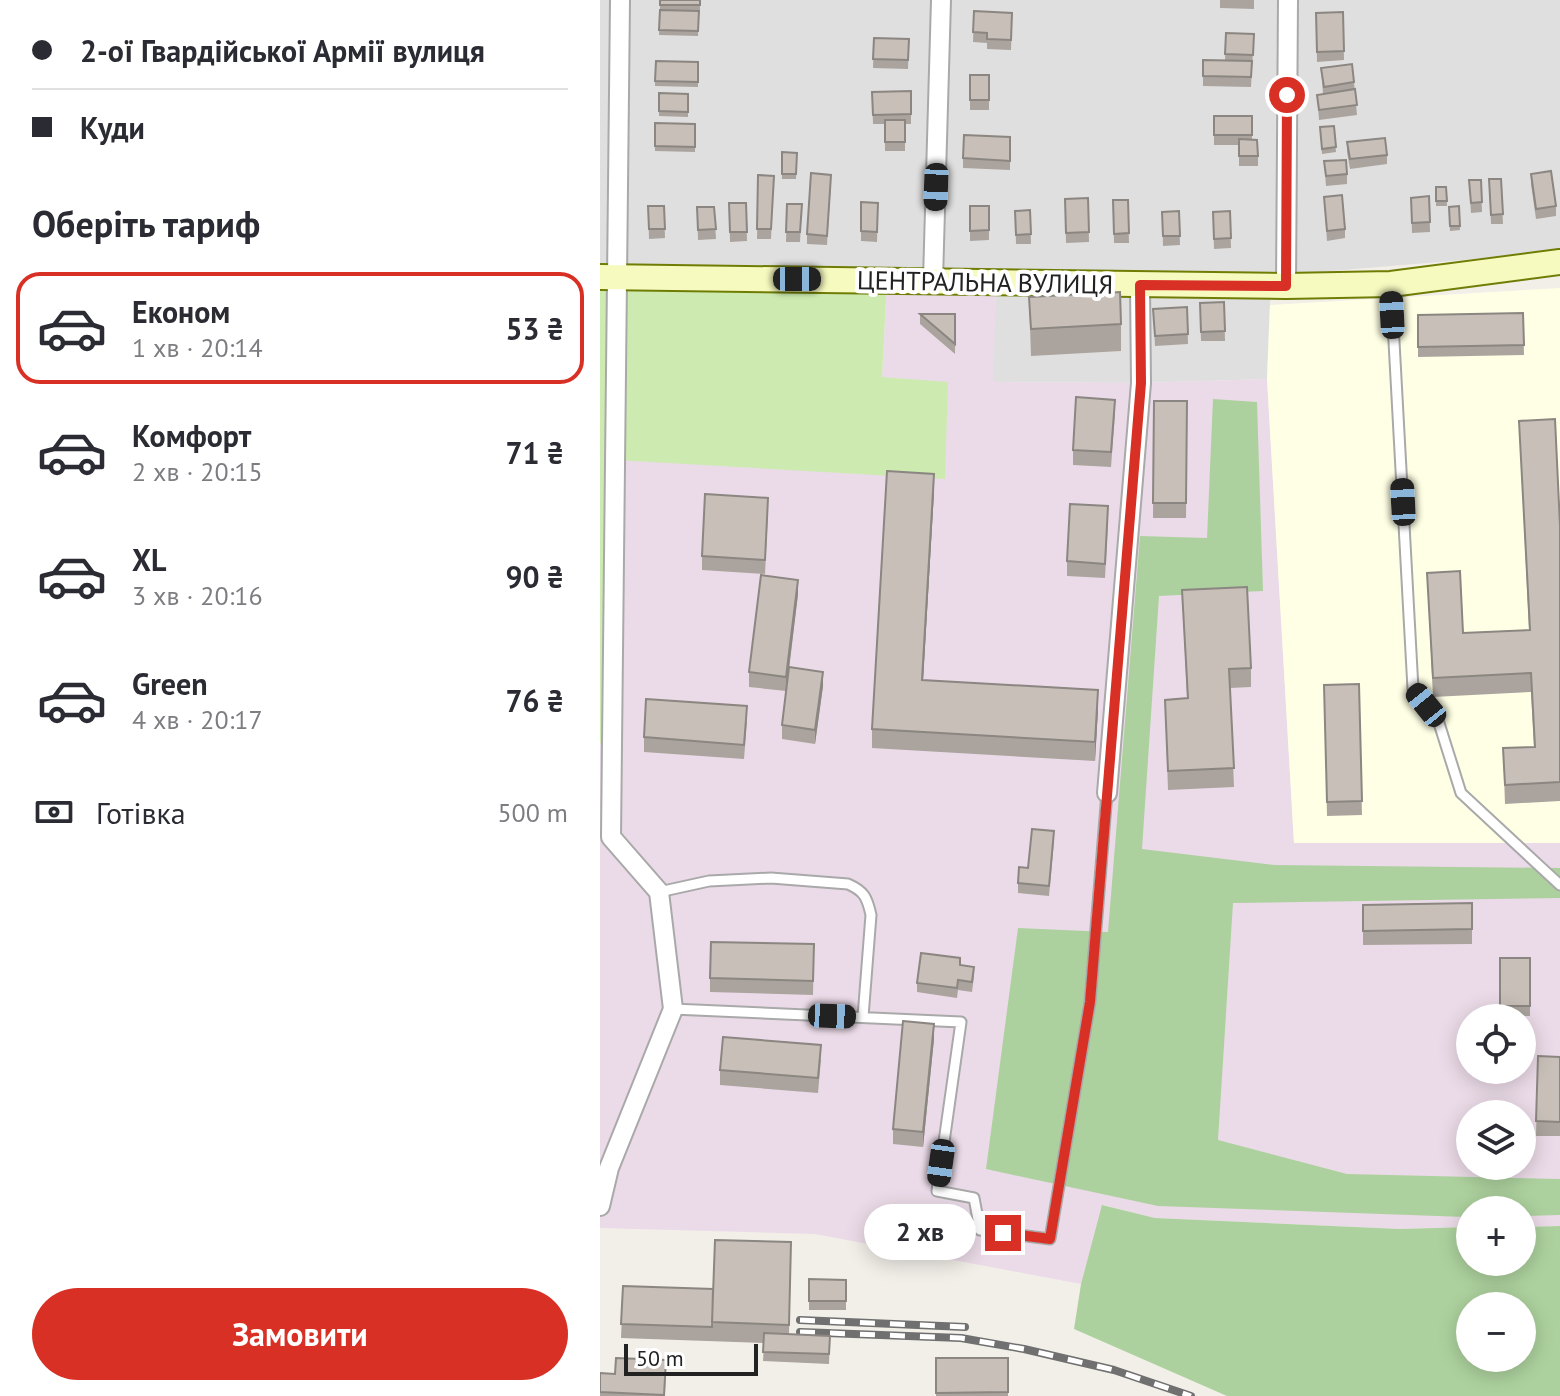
<!DOCTYPE html>
<html lang="uk">
<meta charset="utf-8">
<style>
:root{--surface:#fff;--page:#f2f2f3;--text:#2b2b33;--muted:#7c7c81;--line:#e1e1e2;--accent:#d93025}
body{margin:0;font-family:"PT Sans",sans-serif;background:var(--page);color:var(--text);height:100vh;display:flex;flex-direction:column;font-size:30px;white-space:nowrap}
*{box-sizing:border-box;margin:0}
p{font-size:26px;color:var(--muted)}
.icon{flex:none;width:44px;height:44px;fill:none;stroke:currentColor;stroke-width:2;stroke-linecap:round;stroke-linejoin:round}
.map{position:relative;flex:1;overflow:hidden}
.panel{display:flex;flex-direction:column;background:var(--surface);width:600px}
.panel>*{flex:none}
.banner{display:grid;align-content:center;height:176px;padding:0 32px;background:var(--surface)}
.buttons{position:absolute;left:856px;top:1004px;display:grid;gap:16px}
.buttons a{display:grid;place-items:center;width:80px;height:80px;border-radius:50%;background:var(--surface);box-shadow:0 4px 20px #0003;font-size:40px}
.scale{position:absolute;left:24px;bottom:20px;width:134px;box-sizing:border-box;padding-left:8px;border:4px solid #222;border-top:0;font-size:22px;line-height:28px;white-space:nowrap;color:#222;-webkit-text-stroke:6px #fff;paint-order:stroke}
.end{position:absolute;width:36px;height:36px;margin:-18px;border:10px solid #d93025;background:#fff;box-shadow:0 0 0 4px #fff}
.from{border-radius:50%}
.bubble{position:absolute;height:56px;border-radius:28px;background:var(--surface);box-shadow:0 4px 20px #0003;font-size:26px;font-weight:800;line-height:56px;text-align:center}
.car{position:absolute;width:24px;height:48px;margin:-24px -12px;border-radius:10px;box-shadow:0 0 6px 2px #0007;background:linear-gradient(#222 24%,#8ab4d8 0 40%,#222 0 76%,#8ab4d8 0 86%,#222 0)}
.banner b{display:flex;align-items:center;gap:28px;height:76px;font-size:30px}
.banner b+b{border-top:2px solid var(--line)}
.banner i{width:20px;height:20px;background:var(--text)}
ul{padding:0;list-style:none}
li{display:flex;align-items:center;gap:24px;height:112px;margin:0 16px 12px;padding:0 16px;border:4px solid transparent;border-radius:24px}
li div{flex:1}
li b{display:block;font-size:30px}
li em{font-style:normal;font-weight:800}
li.on{border-color:var(--accent)}
li>.icon{width:72px;height:72px;stroke-width:1.5}
h2{padding:0 32px;font-size:36px;line-height:96px}
.pay{display:flex;align-items:center;gap:20px;height:88px;padding:0 32px;font-size:30px}
.pay p{margin-inline-start:auto}
.cta{display:flex;gap:16px;margin-top:auto;padding:16px 32px}
.cta a{flex:1;height:92px;border-radius:48px;background:var(--accent);color:#fff;font-size:32px;font-weight:800;line-height:92px;text-align:center}
main{display:flex;flex:1;min-height:0}
.map>svg:first-child{display:block}
</style>
<main>
<section class="panel">
<div class="banner">
<b><i class="from"></i>2-ої Гвардійської Армії вулиця</b>
<b><i></i>Куди</b>
</div>
<h2>Оберіть тариф</h2>
<ul>
<li class="on"><svg class="icon" aria-label="car" viewBox="0 0 24 24"><path d="M5 17H2v-5l4-1 3-4h7l3 4 3 1v5h-3M9 17h6M6 11h13"/><circle cx="7" cy="17" r="2"/><circle cx="17" cy="17" r="2"/></svg><div><b>Економ</b><p>1 хв · 20:14</p></div><em>53 ₴</em></li>
<li><svg class="icon" aria-label="car" viewBox="0 0 24 24"><path d="M5 17H2v-5l4-1 3-4h7l3 4 3 1v5h-3M9 17h6M6 11h13"/><circle cx="7" cy="17" r="2"/><circle cx="17" cy="17" r="2"/></svg><div><b>Комфорт</b><p>2 хв · 20:15</p></div><em>71 ₴</em></li>
<li><svg class="icon" aria-label="car" viewBox="0 0 24 24"><path d="M5 17H2v-5l4-1 3-4h7l3 4 3 1v5h-3M9 17h6M6 11h13"/><circle cx="7" cy="17" r="2"/><circle cx="17" cy="17" r="2"/></svg><div><b>XL</b><p>3 хв · 20:16</p></div><em>90 ₴</em></li>
<li><svg class="icon" aria-label="car" viewBox="0 0 24 24"><path d="M5 17H2v-5l4-1 3-4h7l3 4 3 1v5h-3M9 17h6M6 11h13"/><circle cx="7" cy="17" r="2"/><circle cx="17" cy="17" r="2"/></svg><div><b>Green</b><p>4 хв · 20:17</p></div><em>76 ₴</em></li>
</ul>
<div class="pay"><svg class="icon" aria-label="cash" viewBox="0 0 24 24"><path d="M3 7h18v10H3z"/><circle cx="12" cy="12" r="2"/></svg>Готівка<p>500 m</p></div>
<div class="cta"><a>Замовити</a></div>
</section>
<div class="map">
<svg width="960" height="1396" viewBox="0 0 960 1396">
<rect width="100%" height="100%" fill="#f2efe9"/>
<!-- residential -->
<path fill="#e0dfdf" d="M0,0H960V252L671,276L667,379L541,383L392,382L396,284L0,277Z"/>
<!-- industrial -->
<path fill="#ebdbe8" fill-rule="evenodd" d="M287,280L396,283L393,382L541,383L667,379L694,843H960V1226L922,1227V1210H870V1227L800,1229L555,1218L503,1205L481,1284L215,1234L0,1228V743H11L16,460L282,378ZM870,1018H922V1070H870ZM870,1114H922V1166H870Z"/>
<!-- education -->
<path fill="#ffffe5" d="M960,288V843H694L667,379L670,305Z"/>
<!-- grass -->
<path fill="#cdebb0" d="M0,277L287,280L282,377L348,382L345,479L16,460L12,743H0Z"/>
<!-- forest -->
<path fill="#add19e" fill-rule="evenodd" d="M613,399L657,402L663,591L559,596L542,849L675,865L960,868V898L633,903L618,1140L747,1174L960,1179V1215L922,1216V1210H870V1217H865L558,1206L386,1169L418,928L508,932L540,536L607,538Z
M502,1205L555,1218L800,1229L870,1227V1262H922V1227L960,1226V1396H627L474,1329L481,1284ZM870,1306H922V1358H870Z"/>
<g fill="none" stroke-linecap="round" stroke-linejoin="round">
<defs>
<path id="lane" d="M791,287L813,689L838,720L861,793L960,885
M59,892L109,881L171,878L248,884C264,891 267,897 271,915L263,1017
M73,1009L361,1022L337,1191L374,1198L380,1230L450,1239L490,1002L507,793"/>
<path id="street" d="M333,280L341,0
M686,286L688,0
M507,793L541,383L540,285
M0,1206L9,1168L73,1009L59,892L11,837L20,0"/>
<path id="secondary" d="M0,277L686,286L791,284L960,262"/>
</defs>
<!-- lane casing -->
<use href="#lane" stroke="#a9a9a9" stroke-width="13"/>
<!-- street casing -->
<use href="#street" stroke="#a9a9a9" stroke-width="22"/>
<!-- secondary casing -->
<use href="#secondary" stroke="#707d05" stroke-width="28"/>
<!-- lane -->
<use href="#lane" stroke="#fff" stroke-width="9"/>
<!-- street -->
<use href="#street" stroke="#fff" stroke-width="18"/>
<!-- secondary -->
<use href="#secondary" stroke="#f7fabf" stroke-width="24"/>
<defs>
<path id="rail" d="M200,1320L365,1327
M200,1332L361,1338L424,1349L514,1370L591,1396"/>
</defs>
<!-- rail casing -->
<use href="#rail" stroke="#707070" stroke-width="8"/>
<!-- rail -->
<use href="#rail" stroke="#fff" stroke-width="5" stroke-dasharray="15" stroke-linecap="butt"/>
</g>
<!-- wall -->
<path fill="#aba49e" d="M60,0H100V10H60Z
M620,0H654V9L620,8Z
M60,10L99,11L98,36L59,35Z
M374,11L412,23L411,50L387,49V43L373,42Z
M743,12L744,60L717,62L716,13Z
M626,33L654,34L651,87L603,86V60H625Z
M274,38L309,39L308,69L273,68Z
M98,62V87L55,86V81Z
M721,68L754,82L757,115L719,120L717,95L723,94Z
M370,75H389V110H370Z
M311,91V124H305V151H285V124H273L272,92Z
M59,93L88,94V117L59,116Z
M614,116H652V140L658,156V166H639V145H614Z
M55,123L95,124V152L55,151Z
M734,126L736,152L722,154L720,127Z
M410,137V170L363,168V158Z
M747,142L787,155V164L750,169L747,152Z
M197,153L196,179H182V174Z
M724,161L747,174V184L726,186Z
M931,174L956,206V216L936,219L931,184Z
M158,175L174,176L171,239H157Z
M889,179H901L903,224H891Z
M869,180H881L882,212L871,213Z
M231,185L227,245L207,244V234Z
M836,187H846L847,206H836Z
M829,196L830,232L812,233L811,198Z
M724,197L745,229V238L727,241Z
M488,198L489,242L466,243L465,199Z
M513,200H528L529,243H514Z
M261,202L278,203L277,242L261,241Z
M129,203H146L147,241L130,242Z
M187,204H202L200,242H186Z
M48,206H64L65,238L49,239Z
M370,206H389V240L370,241Z
M859,206L860,230L850,231L849,207Z
M97,207H114L116,239L98,240Z
M430,210L431,244H416L415,211Z
M579,211L580,245L563,246L562,212Z
M630,211L631,248L614,249L613,212Z
M429,297L521,324V351L431,356Z
M624,302L625,341H601L600,303Z
M587,307L588,344L555,346L553,309Z
M923,313L924,355L818,357V315Z
M320,314H355V354L320,324Z
M554,401H587L586,518H553Z
M515,414L511,467L473,465V450Z
M919,421L960,526V801L905,804L903,748L934,747L931,692L833,697L827,573L863,633L929,630Z
M334,492L323,680L498,709L495,761L272,748V729Z
M168,512L165,574L102,570V556Z
M508,521L505,578L467,576V561Z
M582,590L651,668V687L630,688L634,787L568,790L565,700L587,698Z
M198,594L187,687L223,686L215,744L182,739V725L186,691L149,687V672Z
M759,684L762,815L727,816L724,685Z
M147,721L144,759L44,752V737Z
M454,841L449,896L418,893V883L428,868Z
M872,903V944L763,945V905Z
M214,944L213,995L110,992V978Z
M900,958H930V1016H900Z
M360,965L374,976L372,992L358,990L357,998L317,992V983Z
M334,1039L323,1147L293,1144V1129Z
M938,1056L960,1057V1136H936Z
M221,1059L218,1093L120,1085V1070Z
M191,1261L189,1334L230,1336L229,1364L163,1361L164,1343L21,1338L23,1286L113,1289Z
M209,1279L246,1280V1310H209Z
M336,1358H408V1396H336Z
M66,1360L65,1396H0V1373L15,1374Z"/>
<!-- shaded-wall -->
<path fill="#8b8681" d="M334,474V492L322,699V680Z
M198,580V594L186,691V677Z
M223,672V686L215,744V730Z
M498,690V709L495,761V742Z
M334,1024V1039L323,1147V1132Z"/>
<!-- building -->
<path fill="#c7bfb8" stroke="#8b8681" stroke-width="2" d="M60,0H100V5H60Z
M60,10L99,11L98,31L59,30Z
M374,11L412,13L411,40L387,39V33L373,32Z
M743,12L744,51L717,52L716,13Z
M626,33L654,34L653,55L625,54Z
M274,38L309,39L308,60L273,59Z
M603,60L652,61L651,77L603,76Z
M56,61L98,62V82L55,81Z
M752,64L754,82L724,87L721,68Z
M370,75H389V100H370Z
M755,89L757,105L719,110L717,95Z
M311,91V114L273,115L272,92Z
M59,93L88,94V112L59,111Z
M614,116H652V135H614Z
M285,120H305V142H285Z
M55,123L95,124V147L55,146Z
M734,126L736,147L722,149L720,127Z
M364,135L410,137V161L363,158Z
M785,138L787,155L750,159L747,142Z
M639,139L657,140L658,156H639Z
M182,152L197,153L196,174H182Z
M746,160L747,174L726,176L724,161Z
M951,171L956,206L936,209L931,174Z
M211,173L231,175L227,236L207,234Z
M158,175L174,176L171,229H157Z
M889,179H901L903,214L891,215Z
M869,180H881L882,202L871,203Z
M836,187H846L847,201H836Z
M742,195L745,229L727,231L724,197Z
M829,196L830,222L812,223L811,198Z
M488,198L489,232L466,233L465,199Z
M513,200H528L529,233L514,234Z
M261,202L278,203L277,232L261,231Z
M129,203H146L147,232H130Z
M187,204H202L200,232H186Z
M48,206H64L65,229H49Z
M370,206H389V230L370,231Z
M859,206L860,226H850L849,207Z
M97,207H114L116,229L98,230Z
M430,210L431,234L416,235L415,211Z
M579,211L580,236H563L562,212Z
M630,211L631,238L614,239L613,212Z
M520,292L521,324L431,329L429,297Z
M624,302L625,331L601,332L600,303Z
M587,307L588,334L555,336L553,309Z
M923,313L924,345L818,347V315Z
M320,314H355V344Z
M476,397L515,400L511,452L473,450Z
M554,401H587L586,503H553Z
M955,419L960,526V782L905,785L903,748L935,747L931,673L833,678L827,573L860,571L863,633L930,630L919,421Z
M287,471L334,474L322,680L498,690L495,742L272,729Z
M105,494L168,498L165,560L102,556Z
M470,504L508,506L505,564L467,561Z
M161,575L198,580L186,677L149,672Z
M647,587L651,668L629,669L634,768L568,771L565,700L588,698L582,590Z
M189,667L223,672L215,730L182,725Z
M759,684L762,801L727,802L724,685Z
M46,699L147,706L144,745L44,737Z
M432,829L454,831L449,886L418,883L419,867L428,868Z
M872,903V929L763,931V905Z
M111,942L214,944L213,981L110,978Z
M321,953L360,958V965L374,967L372,982L358,980L357,988L317,983Z
M900,958H930V1006H900Z
M303,1021L334,1024L323,1132L293,1129Z
M123,1037L221,1045L218,1078L120,1070Z
M938,1056L960,1057V1122L936,1121Z
M115,1240L191,1242L189,1325L112,1322Z
M209,1279L246,1280V1301H209Z
M23,1286L113,1289L112,1327L21,1324Z
M164,1333L230,1336L229,1354L163,1352Z
M16,1358L66,1360L64,1395L0,1392V1373L15,1374Z
M336,1358H408V1392L336,1393Z"/>
<g fill="none" stroke-linecap="round" stroke-linejoin="round">
<!-- route -->
<path stroke="#d93025" stroke-width="10" d="M403,1233L450,1239L490,1002L541,383L540,285L686,286L687,95"/>
</g>
<g text-anchor="middle" dominant-baseline="central" stroke-width="8" stroke-linejoin="round" paint-order="stroke">
<!-- street labels -->
<g font-size="26" fill="#222" stroke="#fff">
<text transform="translate(385 282) rotate(1)">ЦЕНТРАЛЬНА ВУЛИЦЯ</text>
</g>
</g>
</svg>
<div class="buttons">
<a><svg class="icon" aria-label="locate" viewBox="0 0 24 24"><circle cx="12" cy="12" r="6"/><path d="M12 2v4M12 18v4M2 12h4M18 12h4"/></svg></a>
<a><svg class="icon" aria-label="layers" viewBox="0 0 24 24"><path d="M12 4l9 5-9 5-9-5zM3 14l9 5 9-5"/></svg></a>
<a>+</a>
<a>−</a>
</div>
<div class="scale">50 m</div>
<i class="end from" style="left:687px;top:95px"></i>
<i class="end" style="left:403px;top:1233px"></i>
<div class="bubble" style="left:264px;top:1204px;width:112px">2 хв</div>
<i class="car" style="left:336px;top:187px;rotate:182deg"></i>
<i class="car" style="left:197px;top:279px;rotate:90deg"></i>
<i class="car" style="left:792px;top:315px;rotate:357deg"></i>
<i class="car" style="left:803px;top:502px;rotate:357deg"></i>
<i class="car" style="left:826px;top:705px;rotate:321deg"></i>
<i class="car" style="left:232px;top:1016px;rotate:92deg"></i>
<i class="car" style="left:341px;top:1163px;rotate:188deg"></i>
</div>
</main>
